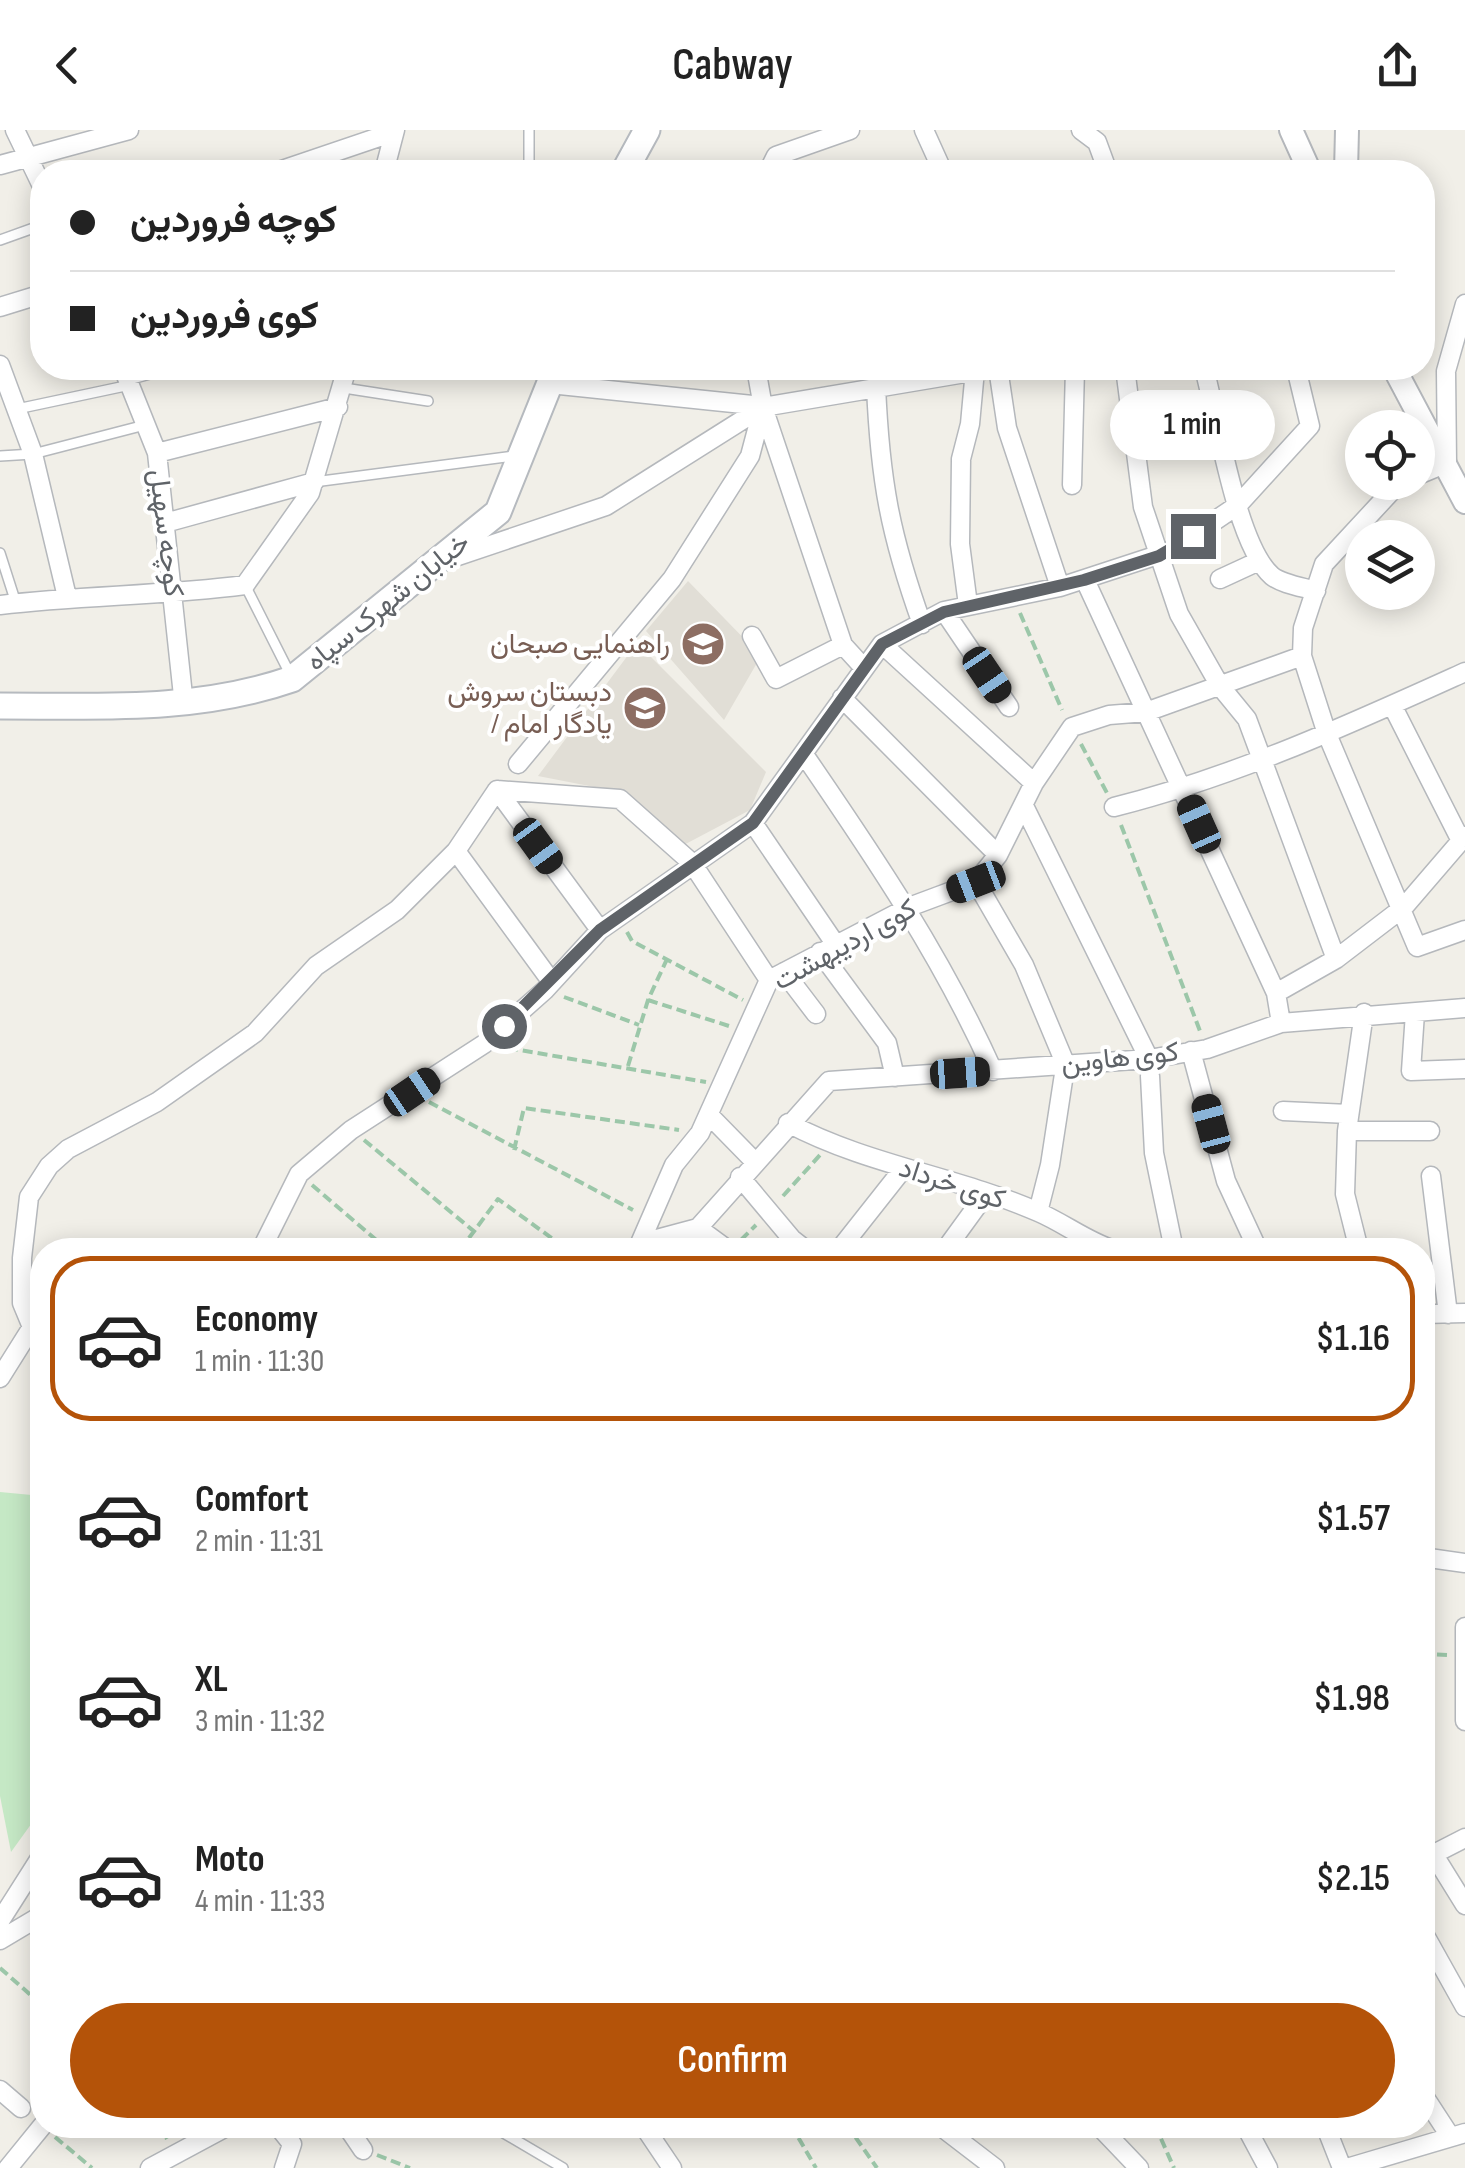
<!DOCTYPE html>
<meta charset="utf-8">
<style>
:root{--surface:#fff;--page:#f2f2f2;--text:#222;--muted:#767676;--line:#e0e0e0;--accent:#b45309}
body{margin:0;font-family:"Sofia Sans Condensed",Vazirmatn,sans-serif;background:var(--page);color:var(--text);height:100vh;display:flex;flex-direction:column;font-size:38px;white-space:nowrap}
*{box-sizing:border-box;margin:0}
p{font-size:32px;color:var(--muted)}
.icon{flex:none;width:55px;height:55px;fill:none;stroke:currentColor;stroke-width:2;stroke-linecap:round;stroke-linejoin:round}
.map{position:relative;flex:1;overflow:hidden}
.drawer{position:absolute;left:30px;top:1108px;width:1405px;height:900px;display:flex;flex-direction:column;background:var(--surface);border-radius:40px;box-shadow:0 5px 25px #0003}
.drawer>*{flex:none}
.guide{position:absolute;left:30px;top:30px;width:1405px;height:220px;border-radius:40px;box-shadow:0 5px 25px #0003;display:grid;align-content:center;height:220px;padding:0 40px;background:var(--surface)}
.buttons{position:absolute;left:1345px;top:280px;display:grid;gap:20px}
.buttons a{display:grid;place-items:center;width:90px;height:90px;border-radius:50%;background:var(--surface);box-shadow:0 5px 25px #0003;font-size:50px}
.end{position:absolute;width:45px;height:45px;margin:-22px;border:12px solid #5f6368;background:#fff;box-shadow:0 0 0 5px #fff}
.from{border-radius:50%}
.bubble{position:absolute;height:70px;border-radius:35px;background:var(--surface);box-shadow:0 5px 25px #0003;font-size:32px;font-weight:600;line-height:70px;text-align:center}
.car{position:absolute;width:30px;height:60px;margin:-30px -15px;border-radius:12px;box-shadow:0 0 8px 2px #0007;background:linear-gradient(#222 24%,#8ab4d8 0 40%,#222 0 76%,#8ab4d8 0 86%,#222 0)}
.guide b{display:flex;align-items:center;gap:35px;height:95px;font-size:38px}
.guide b+b{border-top:2px solid var(--line)}
.guide i{width:25px;height:25px;background:var(--text)}
ul{padding:18px 0 0;list-style:none}
li{display:flex;align-items:center;gap:30px;height:165px;margin:0 20px 15px;padding:0 20px;border:5px solid transparent;border-radius:40px}
li div{flex:1}
li b{display:block;font-size:38px}
li em{font-style:normal;font-weight:600}
li.current{border-color:var(--accent)}
li>.icon{width:90px;height:90px;stroke-width:1.5}
.cta{display:flex;gap:20px;margin-top:auto;padding:20px 40px}
.cta a{flex:1;height:115px;border-radius:60px;background:var(--accent);color:#fff;font-size:40px;font-weight:600;line-height:115px;text-align:center}
header{display:flex;justify-content:space-between;align-items:center;height:130px;padding:0 40px;background:var(--surface);font-size:45px;font-weight:600}
.map>svg:first-child{display:block}
</style>
<header><svg class="icon" aria-label="back" viewBox="0 0 24 24"><path d="M15 5l-7 7 7 7"/></svg>Cabway<svg class="icon" aria-label="share" viewBox="0 0 24 24"><path d="M12 15V3M7 8l5-5 5 5M5 13v7h14v-7"/></svg></header>
<div class="map">
<svg width="1465" height="2038" viewBox="0 0 1465 2038">
<rect width="100%" height="100%" fill="#f1efe8"/>
<!-- education -->
<path fill="#e1ded6" d="M688,451L761,526L724,590L646,501Z
M637,513L766,642L750,680L678,718L620,662L538,646Z"/>
<!-- green -->
<path fill="#c5e8c5" d="M0,1362L42,1366V1679L11,1722L0,1666Z"/>
<g fill="none" stroke-linecap="round" stroke-linejoin="round">
<defs>
<path id="service" d="M529,42V0
M0,110L42,95
M344,258L428,271
M17,279L130,255
M0,326L33,324L145,295
M314,352L514,326
M0,423L16,473
M245,455L291,546
M475,1995L502,2002L563,2038"/>
<path id="minor" d="M15,0L42,56
M924,0L943,42
M1081,0L1097,12L1108,42
M0,35L129,0
M276,42L394,2
M384,42L395,0
M768,42L776,26L850,0
M0,177L42,164
M0,235L33,324L67,467
M123,238L157,323L184,575
M756,238L763,277L843,515L864,538
M998,238L1007,298L1060,457
M1125,238L1143,377L1179,484L1220,556L1247,589L1336,829
M1204,238C1217,285 1236,415 1272,446C1282,454 1302,457 1316,461
M126,246L155,238
M550,254L762,276
M876,256C880,350 890,405 922,494
M157,323L338,277
M1418,345L1447,333L1446,241L1465,174
M1072,355L1075,238
M165,393L314,352
M446,430L606,376L763,277L995,238
M1220,449L1259,431
M1085,450L1276,863L1281,893
M0,475C82,465 163,466 245,455L310,363L347,238
M968,475L960,414L961,329L970,294L975,240
M944,481L1009,577
M752,506L776,549L843,515
M882,514L1034,653
M1302,526L1327,604L1417,817L1465,800
M842,568L998,725
M1392,575L1460,709
M805,626C875,728 942,827 993,941
M518,634L672,449L750,326L763,277
M497,660L620,669L692,733L769,850
M497,660L600,800
M1024,676L1149,929
M1114,677C1237,646 1350,594 1465,542
M753,693L836,815
M456,721L551,851
M976,752L1024,835L1065,933
M820,822L887,913L895,947
M784,842L816,884
M1276,863L1336,829L1404,777L1465,706
M1415,883L1411,941L1465,939
M1191,921L1226,1051L1258,1120
M1150,946L1154,1023L1174,1120
M1283,981L1349,984
M709,985L754,1031
M788,993C867,1035 956,1046 1038,1082C1064,1093 1086,1111 1114,1120
M1347,1001H1430
M1431,1046L1448,1184
M740,1047L792,1109L806,1120
M1038,1082L1050,1035L1064,944
M698,1098L728,1120
M642,1113L698,1098L829,951L1149,929L1207,919L1281,893L1465,878
M261,1120L299,1044L351,1000L484,914L545,860L600,800L753,693L882,514L944,481L1060,457L1170,421L1238,375L1310,296L1296,238
M637,1120L674,1035L700,1003L769,850L909,777L976,752L998,725L1034,653L1072,597L1109,585L1146,582L1302,526L1303,498L1324,434L1400,352
M839,1120L903,1039
M945,1120L985,1065
M1359,1120L1345,1064L1347,1001L1364,883
M1422,1184L1465,1183
M32,1197L22,1173V1128L29,1067L49,1036L68,1019L157,972L255,903L316,836L397,780L456,721L497,660
M0,1248L32,1197
M1422,1427L1465,1433
M1465,1497V1591
M1434,1725L1465,1775
M1422,1730L1465,1708
M0,1791L42,1725
M1422,1800L1465,1877
M0,1810L42,1785
M0,1960L21,1978
M1422,1963L1450,2006
M277,1995L292,2014L284,2038
M346,1995L363,2020
M643,1995L672,2038
M939,1995L995,2038
M1098,1995L1139,2038
M1245,1995L1268,2038
M1325,1995L1342,2038
M8,2038L43,1995
M150,2038L230,1995
M1347,2038L1465,2003"/>
<path id="tertiary" d="M1291,0L1310,42
M1346,42L1347,0
M1394,238L1465,372"/>
<path id="secondary" d="M624,42L647,0
M0,576C99,576 197,582 292,549L498,382L556,238"/>
</defs>
<!-- service casing -->
<use href="#service" stroke="#b5b8bc" stroke-width="12"/>
<!-- minor casing -->
<use href="#minor" stroke="#b5b8bc" stroke-width="21"/>
<!-- tertiary casing -->
<use href="#tertiary" stroke="#b5b8bc" stroke-width="26"/>
<!-- secondary casing -->
<use href="#secondary" stroke="#b6babf" stroke-width="29"/>
<!-- path -->
<path stroke="#9cc7a9" stroke-width="4" stroke-dasharray="10 5" stroke-linecap="butt" d="M1020,483L1062,580
M1081,614L1107,663
M1121,695L1200,901
M627,802L632,811L743,870
M564,867L639,895
M648,870L729,896
M508,918L706,952
M628,936L648,870L667,829
M429,972L633,1080
M364,1010L476,1103
M514,1020L524,978L679,1000
M312,1055L388,1120
M783,1066L820,1025
M741,1110L756,1095
M460,1120L498,1069L568,1120
M1422,1524L1447,1525
M0,1838L42,1875
M158,1995L167,2009
M791,1995L816,2038
M847,1995L877,2038
M1155,1995L1174,2038
M55,2007L92,2038
M377,2025L410,2038"/>
<!-- service -->
<use href="#service" stroke="#fff" stroke-width="9"/>
<!-- minor -->
<use href="#minor" stroke="#fff" stroke-width="18"/>
<!-- tertiary -->
<use href="#tertiary" stroke="#fff" stroke-width="22"/>
<!-- secondary -->
<use href="#secondary" stroke="#fff" stroke-width="25"/>
</g>
<g fill="none" stroke-linecap="round" stroke-linejoin="round">
<!-- route -->
<path stroke="#5f6368" stroke-width="12" d="M504,896L600,800L753,693L882,514L944,482L1084,450L1159,426L1193,406"/>
</g>
<!-- icons -->
<defs>
<symbol id="school-disc" viewBox="-11 -11 22 22"><circle r="9.5" fill="#8d6e63" stroke="#fff"/><path d="M0-5L7-2L0 1L-7-2ZM-4 1L0 2.5L4 1V4Q0 6-4 4Z" fill="#fff"/></symbol>
</defs>
<g fill-rule="evenodd">
<use href="#school-disc" x="678" y="489" width="50" height="50"/>
<use href="#school-disc" x="620" y="553" width="50" height="50"/>
</g>
<g text-anchor="middle" dominant-baseline="central" stroke-width="8" stroke-linejoin="round" paint-order="stroke">
<!-- street labels -->
<g font-size="28" fill="#5f6368" stroke="#fff">
<text transform="translate(166 403) rotate(83)">کوچه سهیل</text>
<text transform="translate(388 472) rotate(-39)">خیابان شهرک سپاه</text>
<text transform="translate(845 815) rotate(-29)">کوی اردیبهشت</text>
<text transform="translate(1120 928) rotate(-6)">کوی هاوین</text>
<text transform="translate(952 1054) rotate(18)">کوی خرداد</text>
</g>
<!-- education labels -->
<g font-size="28" fill="#785e54" stroke="#fff" text-anchor="end">
<text x="670" y="514">راهنمایی صبحان</text>
<text x="612" y="562">دبستان سروش<tspan x="612" dy="32">/ یادگار امام</tspan></text>
</g>
</g>
</svg>
<div class="buttons">
<a><svg class="icon" aria-label="locate" viewBox="0 0 24 24"><circle cx="12" cy="12" r="6"/><path d="M12 2v4M12 18v4M2 12h4M18 12h4"/></svg></a>
<a><svg class="icon" aria-label="layers" viewBox="0 0 24 24"><path d="M12 4l9 5-9 5-9-5zM3 14l9 5 9-5"/></svg></a>
</div>
<i class="end from" style="left:504px;top:896px"></i>
<i class="end" style="left:1193px;top:406px"></i>
<div class="bubble" style="left:1110px;top:260px;width:165px">1 min</div>
<i class="car" style="left:987px;top:545px;rotate:146deg"></i>
<i class="car" style="left:1199px;top:694px;rotate:336deg"></i>
<i class="car" style="left:538px;top:716px;rotate:144deg"></i>
<i class="car" style="left:976px;top:752px;rotate:249deg"></i>
<i class="car" style="left:960px;top:943px;rotate:86deg"></i>
<i class="car" style="left:412px;top:962px;rotate:56deg"></i>
<i class="car" style="left:1211px;top:994px;rotate:345deg"></i>
<div class="guide">
<b><i class="from"></i>کوچه فروردین</b>
<b><i></i>کوی فروردین</b>
</div>
<section class="drawer">
<ul>
<li class="current"><svg class="icon" aria-label="car" viewBox="0 0 24 24"><path d="M5 17H2v-5l4-1 3-4h7l3 4 3 1v5h-3M9 17h6M6 11h13"/><circle cx="7" cy="17" r="2"/><circle cx="17" cy="17" r="2"/></svg><div><b>Economy</b><p>1 min · 11:30</p></div><em>$1.16</em></li>
<li><svg class="icon" aria-label="car" viewBox="0 0 24 24"><path d="M5 17H2v-5l4-1 3-4h7l3 4 3 1v5h-3M9 17h6M6 11h13"/><circle cx="7" cy="17" r="2"/><circle cx="17" cy="17" r="2"/></svg><div><b>Comfort</b><p>2 min · 11:31</p></div><em>$1.57</em></li>
<li><svg class="icon" aria-label="car" viewBox="0 0 24 24"><path d="M5 17H2v-5l4-1 3-4h7l3 4 3 1v5h-3M9 17h6M6 11h13"/><circle cx="7" cy="17" r="2"/><circle cx="17" cy="17" r="2"/></svg><div><b>XL</b><p>3 min · 11:32</p></div><em>$1.98</em></li>
<li><svg class="icon" aria-label="car" viewBox="0 0 24 24"><path d="M5 17H2v-5l4-1 3-4h7l3 4 3 1v5h-3M9 17h6M6 11h13"/><circle cx="7" cy="17" r="2"/><circle cx="17" cy="17" r="2"/></svg><div><b>Moto</b><p>4 min · 11:33</p></div><em>$2.15</em></li>
</ul>
<div class="cta"><a>Confirm</a></div>
</section>
</div>
